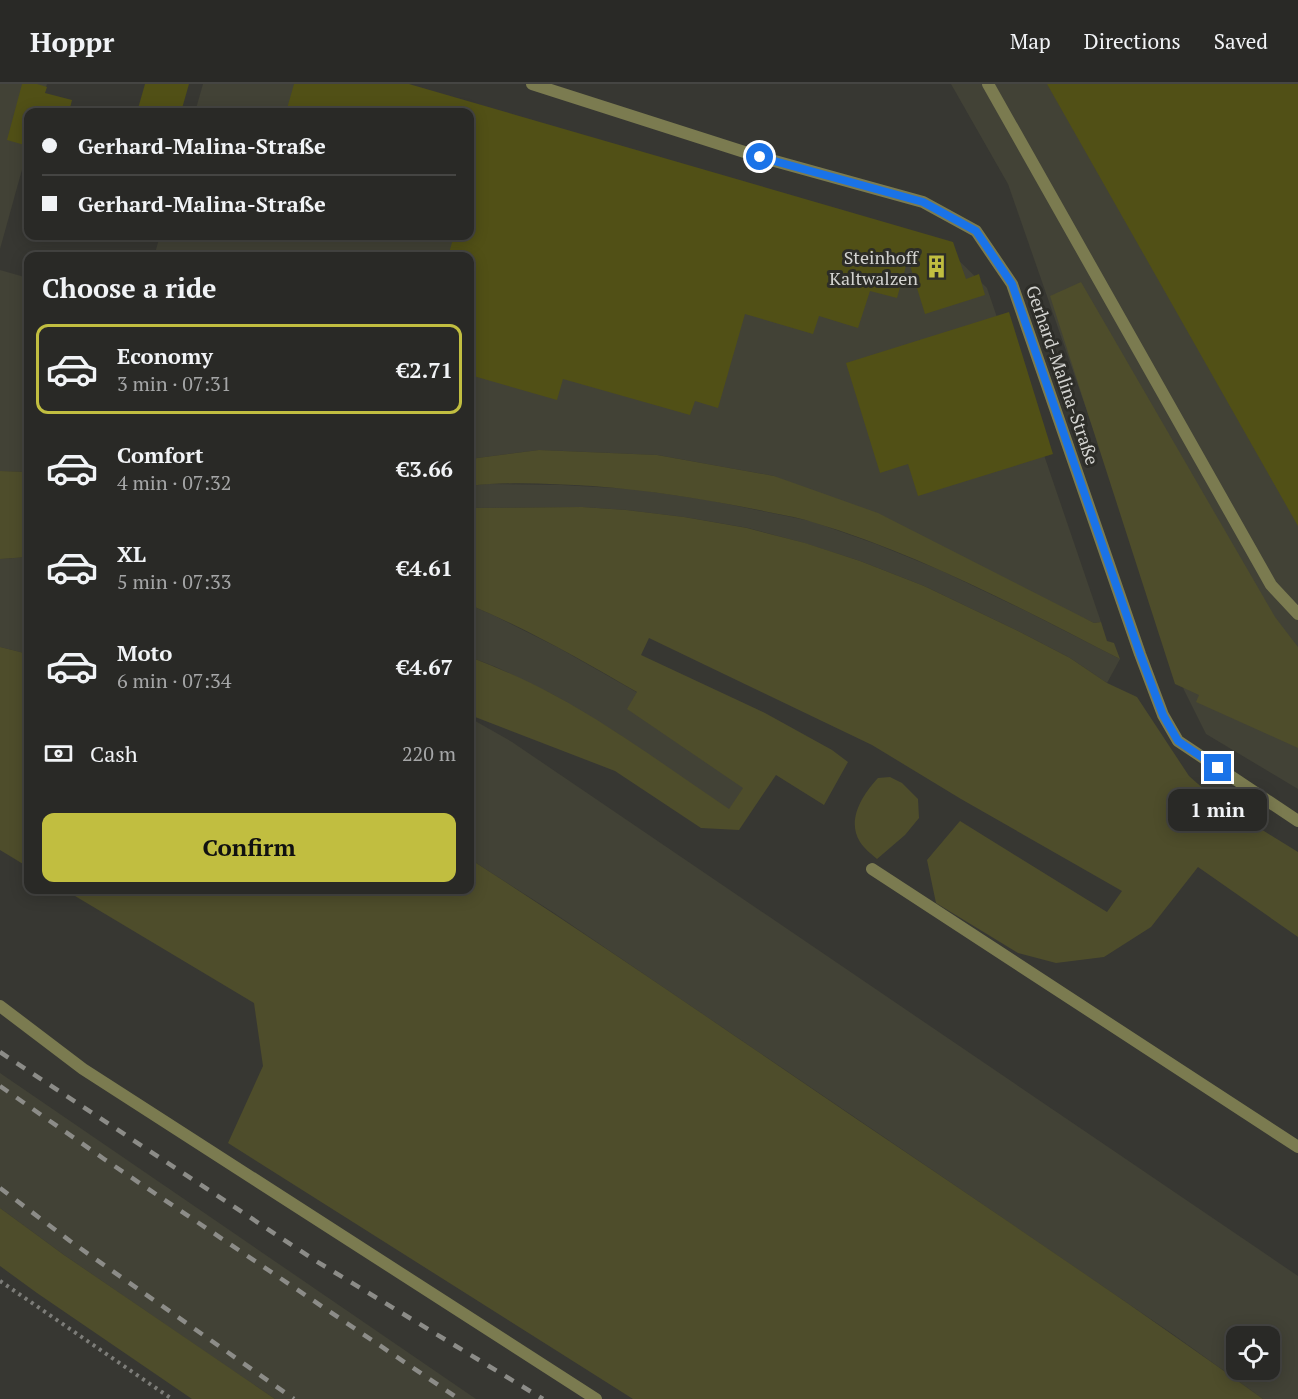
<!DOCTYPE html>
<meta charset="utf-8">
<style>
:root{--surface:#292926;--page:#353532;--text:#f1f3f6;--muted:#a5a6a7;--line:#454543;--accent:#c1be40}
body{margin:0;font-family:"PT Serif",serif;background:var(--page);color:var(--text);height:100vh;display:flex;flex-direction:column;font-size:22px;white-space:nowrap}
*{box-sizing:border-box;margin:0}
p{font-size:20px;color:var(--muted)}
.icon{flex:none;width:33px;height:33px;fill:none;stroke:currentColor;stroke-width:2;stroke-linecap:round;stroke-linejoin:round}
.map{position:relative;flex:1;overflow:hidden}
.sheet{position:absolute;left:24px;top:168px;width:450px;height:642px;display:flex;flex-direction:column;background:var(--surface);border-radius:12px;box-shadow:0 3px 15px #0003,0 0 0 2px var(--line)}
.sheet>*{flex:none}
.hud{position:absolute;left:24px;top:24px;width:450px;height:132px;border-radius:12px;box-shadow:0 3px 15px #0003,0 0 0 2px var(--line);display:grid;align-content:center;height:132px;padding:0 18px;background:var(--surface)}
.controls{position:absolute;left:1226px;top:1242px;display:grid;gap:12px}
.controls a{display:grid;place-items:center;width:54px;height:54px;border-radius:12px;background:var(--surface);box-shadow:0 3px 15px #0003,0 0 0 2px var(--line);font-size:30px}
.end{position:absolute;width:27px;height:27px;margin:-14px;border:8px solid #1a73e8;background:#fff;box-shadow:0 0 0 3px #fff}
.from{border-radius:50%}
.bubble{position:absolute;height:42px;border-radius:12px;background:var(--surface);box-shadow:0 3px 15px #0003,0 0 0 2px var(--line);font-size:20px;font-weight:700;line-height:42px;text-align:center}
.hud b{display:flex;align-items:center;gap:21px;height:57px;font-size:22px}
.hud b+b{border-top:2px solid var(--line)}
.hud i{width:15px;height:15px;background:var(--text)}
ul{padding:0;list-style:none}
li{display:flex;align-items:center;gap:18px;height:90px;margin:0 12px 9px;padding:0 6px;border:3px solid transparent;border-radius:12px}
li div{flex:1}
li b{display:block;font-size:22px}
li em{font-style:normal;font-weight:700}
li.selected{border-color:var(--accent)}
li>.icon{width:54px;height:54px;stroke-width:1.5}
h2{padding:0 18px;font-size:27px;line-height:72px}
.pay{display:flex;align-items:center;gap:15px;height:66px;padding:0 18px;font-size:22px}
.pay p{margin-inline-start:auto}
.button{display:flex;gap:12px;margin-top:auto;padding:12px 18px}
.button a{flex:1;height:69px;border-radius:12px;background:var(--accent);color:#111;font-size:24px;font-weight:700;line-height:69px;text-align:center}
header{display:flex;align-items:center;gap:36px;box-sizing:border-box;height:84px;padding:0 30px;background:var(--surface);border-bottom:2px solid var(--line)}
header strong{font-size:28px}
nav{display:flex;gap:33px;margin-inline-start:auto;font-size:21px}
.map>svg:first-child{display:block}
</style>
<header>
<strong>Hoppr</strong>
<nav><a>Map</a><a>Directions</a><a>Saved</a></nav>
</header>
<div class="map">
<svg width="1298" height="1315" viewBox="0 0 1298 1315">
<rect width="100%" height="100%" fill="#373732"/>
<!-- built -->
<path fill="#424236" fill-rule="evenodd" d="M0,0H47L39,28H28V64L0,165Z
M203,0H404L942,160L987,204L1101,538L1094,539L774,392L657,371L539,366L470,375V172H154L160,152H470V28H195Z
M951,0H1298V705L1206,650L1184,606L1008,100Z
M0,186L28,194V388L0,387Z
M487,400L562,401L633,405L708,416L811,437L876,460L940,486L1026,527L1120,575L1107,599L1070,574L1020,548L924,502L860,477L804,459L748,444L684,433L626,426L582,423L470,424V402Z
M28,473V570L0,563V475Z
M470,521L493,531L559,564L638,609L628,625L744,703L729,726L617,649L554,611L496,583L470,573Z
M470,634L512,658L1298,1192V1315H1263L1174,1251L922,1079L551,827L470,775ZM1236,1252H1269V1286H1236Z
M0,989L476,1315H275L204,1267L64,1171L0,1124Z"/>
<!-- green -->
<path fill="#4e4d2b" d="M1081,198L1275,533L1298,563V664L1196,618L1199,611L1175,600L1050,212Z
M539,366L657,371L774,392L878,429L1094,539L1101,538L1107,557L1114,559L1120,575C1020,524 920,470 812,438C795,432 776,430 759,426C704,415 649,406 592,402C553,400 509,397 470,402V375Z
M0,387L28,388V473L0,475Z
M582,423L626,426L684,433L747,444L805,459L860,477L924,502L1020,548L1070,574L1107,599L1137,613L1189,692L1222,721L1298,768V853L1198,783L1151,843L1104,873L1056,879L1018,869L936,819L927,776L960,737L1107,828L1122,807L961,715L872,661L649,554L641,571L765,629L832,666L848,678L824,721L776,691L739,746L701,744L615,687L470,631V573C498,584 527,596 554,611C615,644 671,686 729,725L743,704L627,625L637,608C583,577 528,545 470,521V424Z
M0,563L28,570V783L0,766Z
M890,693L902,699L918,715L919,734L905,751L877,775C871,770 864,764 860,758C846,736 863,710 878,694Z
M470,775C600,859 729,948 858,1036C994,1128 1130,1219 1263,1315H633L228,1059L263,982L254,919L65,806H470Z
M0,1124L64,1171L275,1315H192L37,1209L0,1182Z"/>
<!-- building -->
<path fill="#515016" d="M22,0H37L47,3L45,9L72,16L69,28H28V62L7,56Z
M145,0H189L181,28H137Z
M294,0H409L953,158L966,195L979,190L985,211L925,230L908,175L897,214L870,207L858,244L819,232L813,250L745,230L718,324L695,317L690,331L563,295L557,316L470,291V172H448L454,152H470V28H286Z
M1047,0H1298V442Z
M1009,228L1053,370L918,412L908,380L880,389L846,279Z"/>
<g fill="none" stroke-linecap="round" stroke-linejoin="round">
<!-- path -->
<path stroke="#7d7d79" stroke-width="4" stroke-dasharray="3 4.5" stroke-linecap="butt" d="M0,1197L172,1315"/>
<!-- lane -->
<path stroke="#7b7b50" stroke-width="12" d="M988,0L1271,501L1298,530
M872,785L1298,1063
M0,922L83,985L596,1315"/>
<!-- street -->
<path stroke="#7b7b50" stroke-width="12" d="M532,0L760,73L923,118L976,147L1012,200L1140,570L1163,631L1178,657L1298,737"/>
<!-- rail -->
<path stroke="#8c8c88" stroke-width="4.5" stroke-dasharray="10 10" stroke-linecap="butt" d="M0,968L316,1177L543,1315
M0,1002L104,1075L459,1315
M0,1104L70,1157L294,1315"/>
</g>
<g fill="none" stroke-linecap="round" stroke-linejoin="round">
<!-- route -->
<path stroke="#1a73e8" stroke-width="8" d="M760,73L923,118L976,147L1012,200L1140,570L1163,631L1178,657L1218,684"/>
</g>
<!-- icons -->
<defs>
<symbol id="building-bare" viewBox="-9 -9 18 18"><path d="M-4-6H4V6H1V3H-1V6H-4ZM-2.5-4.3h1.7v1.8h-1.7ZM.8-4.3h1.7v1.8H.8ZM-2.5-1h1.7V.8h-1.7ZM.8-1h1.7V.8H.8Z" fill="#c1be40" stroke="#2d2d28" stroke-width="2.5" paint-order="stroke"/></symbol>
</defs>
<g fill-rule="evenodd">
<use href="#building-bare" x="920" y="166" width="33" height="33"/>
</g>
<g text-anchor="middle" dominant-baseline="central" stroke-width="6" stroke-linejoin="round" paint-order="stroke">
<!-- poi labels -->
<g font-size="18" fill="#d3d3d0" stroke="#2d2d28" text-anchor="end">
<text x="918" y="173">Steinhoff<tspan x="918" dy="21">Kaltwalzen</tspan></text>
</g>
<!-- street labels -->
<g font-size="18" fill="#d3d3d0" stroke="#2d2d28">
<text transform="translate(1063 291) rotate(71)">Gerhard-Malina-Straße</text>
</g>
</g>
</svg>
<div class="controls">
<a><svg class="icon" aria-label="locate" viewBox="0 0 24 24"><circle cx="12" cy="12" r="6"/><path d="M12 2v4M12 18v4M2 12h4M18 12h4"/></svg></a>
</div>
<i class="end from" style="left:760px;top:73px"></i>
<i class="end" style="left:1218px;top:684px"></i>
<div class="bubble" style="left:1168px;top:705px;width:99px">1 min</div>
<div class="hud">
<b><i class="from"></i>Gerhard-Malina-Straße</b>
<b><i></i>Gerhard-Malina-Straße</b>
</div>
<section class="sheet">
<h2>Choose a ride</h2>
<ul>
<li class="selected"><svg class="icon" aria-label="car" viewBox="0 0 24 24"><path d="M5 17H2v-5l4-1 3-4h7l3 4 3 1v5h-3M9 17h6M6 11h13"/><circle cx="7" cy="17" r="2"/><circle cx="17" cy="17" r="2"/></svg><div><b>Economy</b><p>3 min · 07:31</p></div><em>€2.71</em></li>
<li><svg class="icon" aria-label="car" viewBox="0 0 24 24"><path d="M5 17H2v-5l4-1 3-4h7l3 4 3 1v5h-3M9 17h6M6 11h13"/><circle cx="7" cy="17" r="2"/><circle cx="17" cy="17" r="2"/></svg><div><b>Comfort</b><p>4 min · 07:32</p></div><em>€3.66</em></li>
<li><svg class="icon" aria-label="car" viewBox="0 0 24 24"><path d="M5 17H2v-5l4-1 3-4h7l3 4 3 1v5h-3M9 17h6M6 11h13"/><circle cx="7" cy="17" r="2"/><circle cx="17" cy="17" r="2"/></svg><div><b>XL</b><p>5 min · 07:33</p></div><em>€4.61</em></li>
<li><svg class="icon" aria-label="car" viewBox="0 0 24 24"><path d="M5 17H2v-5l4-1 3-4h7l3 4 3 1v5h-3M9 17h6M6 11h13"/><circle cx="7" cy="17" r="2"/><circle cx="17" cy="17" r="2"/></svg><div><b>Moto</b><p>6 min · 07:34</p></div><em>€4.67</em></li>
</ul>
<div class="pay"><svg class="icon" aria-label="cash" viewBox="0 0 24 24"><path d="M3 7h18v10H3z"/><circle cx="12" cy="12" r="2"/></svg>Cash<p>220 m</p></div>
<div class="button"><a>Confirm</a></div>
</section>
</div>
